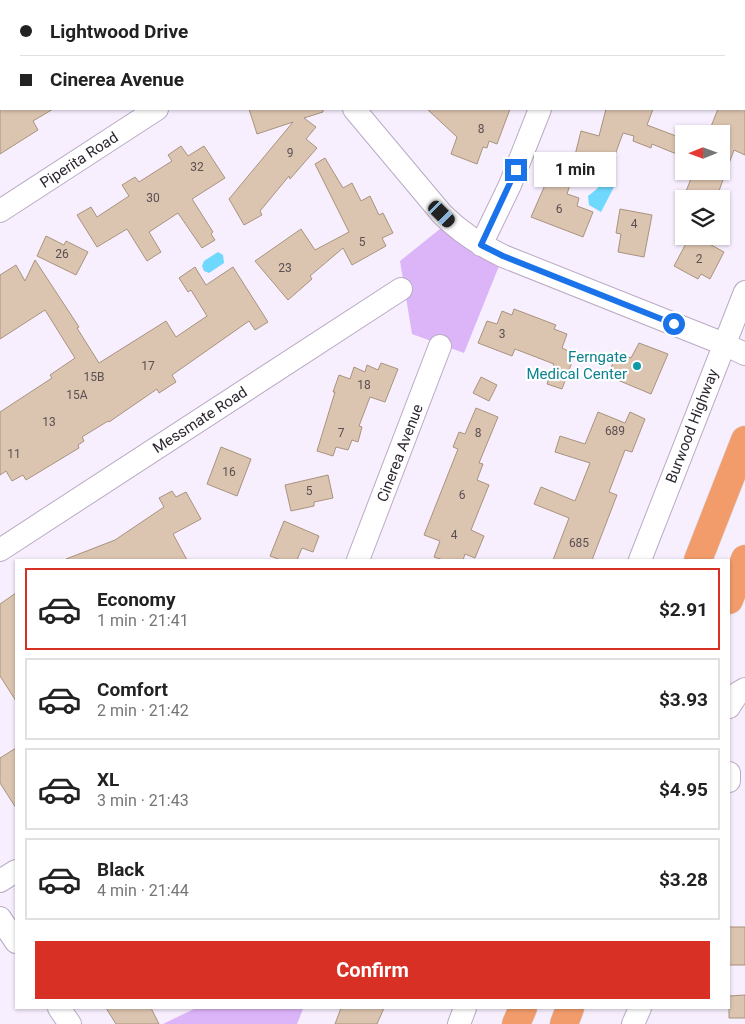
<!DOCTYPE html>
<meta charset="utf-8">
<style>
:root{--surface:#fff;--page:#f2f2f2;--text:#222;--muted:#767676;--line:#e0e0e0;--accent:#d93025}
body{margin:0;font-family:Roboto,sans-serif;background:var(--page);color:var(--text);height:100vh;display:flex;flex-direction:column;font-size:19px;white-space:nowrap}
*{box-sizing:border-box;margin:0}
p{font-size:16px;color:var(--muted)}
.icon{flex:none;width:28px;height:28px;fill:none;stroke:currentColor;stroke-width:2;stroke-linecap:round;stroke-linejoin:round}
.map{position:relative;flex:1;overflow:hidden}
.side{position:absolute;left:15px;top:559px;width:715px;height:450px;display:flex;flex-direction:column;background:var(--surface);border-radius:0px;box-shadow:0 1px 4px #0004}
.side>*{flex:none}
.top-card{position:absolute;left:0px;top:0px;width:745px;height:110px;box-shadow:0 1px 4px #0004;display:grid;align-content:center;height:110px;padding:0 20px;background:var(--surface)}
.needle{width:32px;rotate:269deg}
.tools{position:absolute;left:675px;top:125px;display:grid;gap:10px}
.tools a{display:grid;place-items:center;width:55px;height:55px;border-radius:0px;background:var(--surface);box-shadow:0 1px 4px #0004;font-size:25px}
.end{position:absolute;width:22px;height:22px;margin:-11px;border:6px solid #1a73e8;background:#fff;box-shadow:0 0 0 2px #fff}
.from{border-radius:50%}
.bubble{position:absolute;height:35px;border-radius:0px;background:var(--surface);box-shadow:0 1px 4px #0004;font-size:16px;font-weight:700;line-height:35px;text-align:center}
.car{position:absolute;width:15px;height:30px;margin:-15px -8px;border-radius:6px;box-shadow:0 0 4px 1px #0007;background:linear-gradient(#222 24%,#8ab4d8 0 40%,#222 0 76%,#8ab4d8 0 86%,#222 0)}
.top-card b{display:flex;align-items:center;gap:18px;height:48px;font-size:19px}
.top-card b+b{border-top:1px solid var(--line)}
.top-card i{width:12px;height:12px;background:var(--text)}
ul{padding:9px 0 0;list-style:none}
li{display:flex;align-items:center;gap:15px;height:82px;margin:0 10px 8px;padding:0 10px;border:2px solid var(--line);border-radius:0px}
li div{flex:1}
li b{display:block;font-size:19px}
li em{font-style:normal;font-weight:700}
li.selected{border-color:var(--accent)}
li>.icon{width:45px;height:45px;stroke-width:1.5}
.action{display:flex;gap:10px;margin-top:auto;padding:10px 20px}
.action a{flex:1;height:58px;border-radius:0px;background:var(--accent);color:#fff;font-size:20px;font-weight:700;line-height:58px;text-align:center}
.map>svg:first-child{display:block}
</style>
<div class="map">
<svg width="745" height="1024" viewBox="0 0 745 1024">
<rect width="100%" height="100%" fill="#f7eefe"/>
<!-- green -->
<path fill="#dcb4f8" d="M450,221L503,256L464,353L412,334L400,261Z
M196,1008H301L303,1009L297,1024H163Z"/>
<!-- water -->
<path fill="#6fd8fd" d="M603,178L615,185L601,212L589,205L588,196L597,189Z
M218,252L223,255L224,263L209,273L204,271L202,266L204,261Z"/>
<!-- building -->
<path fill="#dcc5b0" stroke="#a9937f" d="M0,109H53L33,121L38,130L0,154Z
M249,109H323V112L304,118L316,127L306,139L317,148L290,179L289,176L260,211L262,215L244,225L229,199L293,122L257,134Z
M427,109H510L497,144L489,141L487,148L483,147L477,164L451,154L457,137Z
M606,109H653L647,125L684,139V157L652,144L651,148L633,141L634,136L623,133L611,166L600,163L598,170L573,163L581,131L599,136Z
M718,109H745V155L734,150L716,199H683L694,171H721V134H708Z
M181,146L188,156L204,146L225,178L192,199L213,232L211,234L215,240L202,248L178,213L149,232L161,252L147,261L127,229L97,247L77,215L91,207L97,217L129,196L122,185L135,177L139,182L172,161L168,155Z
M325,158L343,188L352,183L361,201L370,196L379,215L383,213L393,233L382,238L386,246L352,265L343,248L310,276L312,279L288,300L255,261L301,229L315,250L349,232L315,164Z
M553,158L576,166L567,194L579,198L577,206L593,212L583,237L531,217L545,185Z
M620,209L652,215L644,257L618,252L621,234L616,233Z
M46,236L64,245L66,241L88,252L76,275L37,256Z
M690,236H695L724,252L710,279L701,274L698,279L674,266Z
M35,260L79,327L77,328L99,363L166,321L176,337L207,316L191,290L188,292L179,278L195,267L206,285L233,267L268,322L255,330L249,321L172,375L176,382L159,393L157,389L109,422L108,421L82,437L84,441L78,445L79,448L26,480L23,475L12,481L6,471L0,475V412L52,378L50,375L75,358L45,310L0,339V275L16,265L25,281Z
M514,309L556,325L554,329L567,334L562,348L575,354L562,389L547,384L554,364L515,349L512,356L478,343L487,321L497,324L502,311L512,315Z
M639,343L668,354L651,394L608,376L614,360L622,363L626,356L631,358Z
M381,363L398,369L385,402L370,397L359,426L362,427L358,442L352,440L348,450L336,447L333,456L317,451L335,392H333L339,375L350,379L354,367L365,372L367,365L378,370Z
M481,377L497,385L489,401L473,393Z
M476,408L498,417L479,463L483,464L477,480L489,485L471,530L484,536L475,558L465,554L463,560H443L434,557L440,541L424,535L458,449L453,447L459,432L465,434Z
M598,412L625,423L630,412L645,419L632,452L625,450L609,492L617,495L592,560H553L569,518L534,504L541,487L575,501L590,463L555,452L560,436L585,444Z
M221,447L251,459L237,496L207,484Z
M328,475L333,498L314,502V506L291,511L285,485Z
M172,491L176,497L186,492L201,519L173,534L187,560H66V559L115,540L164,507L159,498Z
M284,521L319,536L313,552L302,548L297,560H281L270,556Z
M16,593V701L0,676V604Z
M16,748V808L0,783V758Z
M729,927H745V965H729Z
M745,995V1018H729V996Z
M106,1008H151L159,1024H116Z
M341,1008H384L377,1024H335Z"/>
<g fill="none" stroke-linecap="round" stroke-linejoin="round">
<defs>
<path id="street" d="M260,0L262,1
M305,1L306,0
M583,1V0
M354,109L442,214C460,232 480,245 503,256L724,344L745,354
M0,211L157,109
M481,245L510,185L540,109
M0,550L401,289
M358,560L440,346
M640,560L745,292
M729,707L738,693L745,689
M729,773V781
M0,881L16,871
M0,918L16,942
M59,1008L70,1024
M459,1024L465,1008
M633,1024L640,1008"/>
<path id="highway" d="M698,560L745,440
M729,600L745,559
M516,1024L523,1008
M564,1024L570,1008"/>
</defs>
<!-- street casing -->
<use href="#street" stroke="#baabc5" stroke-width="24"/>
<!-- highway casing -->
<use href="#highway" stroke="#d5d4d6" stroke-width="29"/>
<!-- street -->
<use href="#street" stroke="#fff" stroke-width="22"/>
<!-- highway -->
<use href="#highway" stroke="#f29c6b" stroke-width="28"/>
</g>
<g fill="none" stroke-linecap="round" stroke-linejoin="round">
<!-- route -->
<path stroke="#1a73e8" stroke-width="6" d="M516,170L481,245L503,256L674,324"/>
</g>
<!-- markers -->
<circle fill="#0f9aa8" stroke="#fff" stroke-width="2" cx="637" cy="366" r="5"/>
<g text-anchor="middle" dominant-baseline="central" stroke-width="4.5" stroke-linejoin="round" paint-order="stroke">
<!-- number labels -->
<g font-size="12" fill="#5a4f52">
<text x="481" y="129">8</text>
<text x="290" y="153">9</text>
<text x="197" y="167">32</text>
<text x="153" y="198">30</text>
<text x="559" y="209">6</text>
<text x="634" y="224">4</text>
<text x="362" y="242">5</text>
<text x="62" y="254">26</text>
<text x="699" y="259">2</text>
<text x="285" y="268">23</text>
<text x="502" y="334">3</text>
<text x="148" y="366">17</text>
<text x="94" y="377">15B</text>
<text x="364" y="385">18</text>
<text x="77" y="395">15A</text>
<text x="49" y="422">13</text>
<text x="615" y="431">689</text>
<text x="341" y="433">7</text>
<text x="478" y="433">8</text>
<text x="14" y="454">11</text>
<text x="229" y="472">16</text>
<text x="309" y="491">5</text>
<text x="462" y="495">6</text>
<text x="454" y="535">4</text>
<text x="579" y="543">685</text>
</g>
<!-- street labels -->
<g font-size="15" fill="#2e2832" stroke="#fff">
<text transform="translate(79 160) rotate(-33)">Piperita Road</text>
<text transform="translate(200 420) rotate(-33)">Messmate Road</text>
<text transform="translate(692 426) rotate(-69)">Burwood Highway</text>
<text transform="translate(400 453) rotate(-69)">Cinerea Avenue</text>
</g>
<!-- culture labels -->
<g font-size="15" fill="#0d838f" stroke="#fff" text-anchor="end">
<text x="627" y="357">Ferngate<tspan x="627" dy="17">Medical Center</tspan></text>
</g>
</g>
</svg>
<div class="tools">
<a><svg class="needle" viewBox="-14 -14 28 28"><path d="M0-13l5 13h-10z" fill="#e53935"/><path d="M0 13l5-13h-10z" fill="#767676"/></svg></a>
<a><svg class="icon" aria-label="layers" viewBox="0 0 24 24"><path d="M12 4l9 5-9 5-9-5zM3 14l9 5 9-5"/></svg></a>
</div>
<i class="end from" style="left:674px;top:324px"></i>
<i class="end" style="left:516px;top:170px"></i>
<div class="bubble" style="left:534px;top:152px;width:82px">1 min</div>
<i class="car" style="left:442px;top:214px;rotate:135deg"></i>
<div class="top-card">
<b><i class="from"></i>Lightwood Drive</b>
<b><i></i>Cinerea Avenue</b>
</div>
<section class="side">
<ul>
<li class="selected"><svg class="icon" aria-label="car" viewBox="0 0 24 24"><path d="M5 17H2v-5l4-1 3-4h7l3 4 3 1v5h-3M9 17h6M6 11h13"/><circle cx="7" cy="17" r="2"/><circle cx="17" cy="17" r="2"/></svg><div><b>Economy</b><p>1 min · 21:41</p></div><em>$2.91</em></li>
<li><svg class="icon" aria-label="car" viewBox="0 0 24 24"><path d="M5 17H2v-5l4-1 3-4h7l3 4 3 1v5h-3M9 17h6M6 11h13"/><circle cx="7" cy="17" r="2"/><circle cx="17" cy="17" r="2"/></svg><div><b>Comfort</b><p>2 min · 21:42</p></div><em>$3.93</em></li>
<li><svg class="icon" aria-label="car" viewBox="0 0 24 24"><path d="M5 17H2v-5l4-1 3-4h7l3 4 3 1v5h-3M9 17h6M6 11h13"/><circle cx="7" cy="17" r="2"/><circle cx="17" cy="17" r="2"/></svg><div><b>XL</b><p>3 min · 21:43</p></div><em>$4.95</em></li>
<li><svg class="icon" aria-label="car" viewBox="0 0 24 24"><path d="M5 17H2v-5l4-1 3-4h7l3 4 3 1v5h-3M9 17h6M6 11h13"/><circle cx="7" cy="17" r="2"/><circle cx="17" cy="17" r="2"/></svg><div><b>Black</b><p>4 min · 21:44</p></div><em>$3.28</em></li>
</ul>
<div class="action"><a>Confirm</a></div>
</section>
</div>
